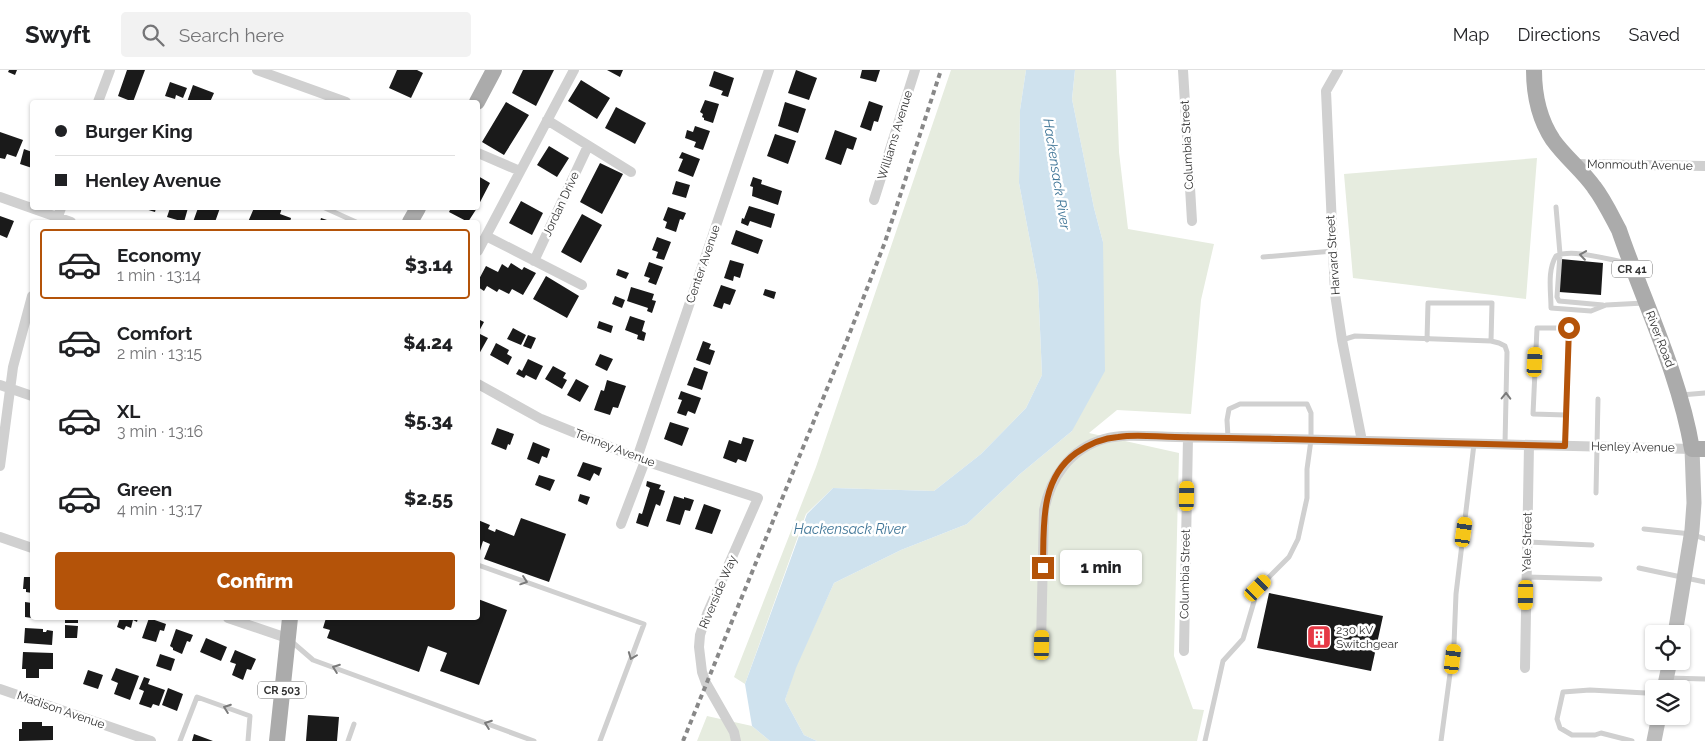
<!DOCTYPE html>
<meta charset="utf-8">
<style>
:root{--surface:#fff;--page:#f2f2f2;--text:#202124;--muted:#757577;--line:#e0e0e0;--accent:#b45309}
body{margin:0;font-family:Raleway,sans-serif;background:var(--page);color:var(--text);height:100vh;display:flex;flex-direction:column;font-size:19px;white-space:nowrap}
*{box-sizing:border-box;margin:0}
p{font-size:16px;color:var(--muted)}
.icon{flex:none;width:28px;height:28px;fill:none;stroke:currentColor;stroke-width:2;stroke-linecap:round;stroke-linejoin:round}
.map{position:relative;flex:1;overflow:hidden}
.panel{position:absolute;left:30px;top:150px;width:450px;height:400px;display:flex;flex-direction:column;background:var(--surface);border-radius:5px;box-shadow:0 1px 4px #0004}
.panel>*{flex:none}
.hud{position:absolute;left:30px;top:30px;width:450px;height:110px;border-radius:5px;box-shadow:0 1px 4px #0004;display:grid;align-content:center;height:110px;padding:0 25px;background:var(--surface)}
.fabs{position:absolute;left:1645px;top:555px;display:grid;gap:10px}
.fabs a{display:grid;place-items:center;width:45px;height:45px;border-radius:5px;background:var(--surface);box-shadow:0 1px 4px #0004;font-size:25px}
.end{position:absolute;width:22px;height:22px;margin:-11px;border:6px solid #b45309;background:#fff;box-shadow:0 0 0 2px #fff}
.from{border-radius:50%}
.bubble{position:absolute;height:35px;border-radius:5px;background:var(--surface);box-shadow:0 1px 4px #0004;font-size:16px;font-weight:800;line-height:35px;text-align:center}
.car{position:absolute;width:15px;height:30px;margin:-15px -8px;border-radius:6px;box-shadow:0 0 4px 1px #0007;background:linear-gradient(#f5c518 24%,#345 0 40%,#f5c518 0 76%,#345 0 86%,#f5c518 0)}
.hud b{display:flex;align-items:center;gap:18px;height:48px;font-size:19px}
.hud b+b{border-top:1px solid var(--line)}
.hud i{width:12px;height:12px;background:var(--text)}
ul{padding:9px 0 0;list-style:none}
li{display:flex;align-items:center;gap:15px;height:70px;margin:0 10px 8px;padding:0 15px;border:2px solid transparent;border-radius:5px}
li div{flex:1}
li b{display:block;font-size:19px}
li em{font-style:normal;font-weight:800}
li.selected{border-color:var(--accent)}
li>.icon{width:45px;height:45px;stroke-width:1.5}
.button{display:flex;gap:10px;margin-top:auto;padding:10px 25px}
.button a{flex:1;height:58px;border-radius:5px;background:var(--accent);color:#fff;font-size:20px;font-weight:800;line-height:58px;text-align:center}
header{display:flex;align-items:center;gap:30px;box-sizing:border-box;height:70px;padding:0 25px;background:var(--surface);border-bottom:1px solid var(--line)}
header strong{font-size:24px}
nav{display:flex;gap:28px;margin-inline-start:auto;font-size:18px}
.search{width:350px;height:45px;background:var(--page);display:flex;align-items:center;gap:12px;box-sizing:border-box;padding:0 18px;border-radius:5px;color:var(--muted);font-size:19px}
.map>svg:first-child{display:block}
</style>
<header>
<strong>Swyft</strong>
<div class="search"><svg class="icon" aria-label="search" viewBox="0 0 24 24"><circle cx="10" cy="10" r="6"/><path d="M15 15l6 6"/></svg>Search here</div>
<nav><a>Map</a><a>Directions</a><a>Saved</a></nav>
</header>
<div class="map">
<svg width="1705" height="671" viewBox="0 0 1705 671">
<rect width="100%" height="100%" fill="#fff"/>
<!-- green -->
<path fill="#e6ecdf" d="M951,0H1026L1020,40L1019,113L1038,213L1042,305L1026,338L981,384L934,421L833,418L806,444L745,614L734,607L816,397Z
M1075,0H1116L1119,82L1128,159L1214,174L1201,230L1191,344L1117,340L1089,363L1179,383L1174,586L1193,639L1204,640L1197,671H817L804,665L785,630L795,598L834,513L901,480L967,454L1020,404L1072,361L1103,172L1094,138L1072,29Z
M1537,88L1526,229L1353,208L1344,104Z
M707,646L752,656L770,671H697Z"/>
<!-- water -->
<path fill="#cfe2ee" d="M1026,0H1075L1072,29L1094,138L1103,172L1105,301L1072,361L1020,404L967,454L901,480L834,513L796,598L785,630L804,665L817,671H770L752,656L745,614L807,444L833,418L934,421L981,384L1026,338L1042,305L1038,213L1019,113L1020,40Z"/>
<!-- building -->
<path fill="#1a1a1a" d="M9,0H17L15,5L8,2Z
M127,0H145L133,32L118,26Z
M397,0H417L423,3L411,28L389,18Z
M523,0H554L536,36L512,23Z
M607,0H623L620,7Z
M796,0L817,8L809,30L788,23Z
M862,0H880L876,12L860,8Z
M714,1L734,8L728,27L721,25L723,21L709,16Z
M581,10L610,28L597,49L568,31Z
M170,12L187,18L183,28L176,25L175,29L165,26Z
M193,15L214,23L210,32H187Z
M705,30L719,34L713,53L704,50V48L702,47L703,44L700,42Z
M869,31L883,36L878,52L874,51L871,61L860,57Z
M506,32L529,45L504,85L482,72Z
M785,32L806,39L798,63L778,56Z
M616,37L646,53L635,74L605,58Z
M695,56L710,61L703,80L694,77L696,72L685,68L687,60L693,62Z
M835,60L857,68L853,80L847,78L841,95L825,89Z
M0,62L23,70L16,87L7,84L5,89L0,88Z
M775,64L796,71L788,94L767,86Z
M549,76L569,88L557,107L537,95Z
M24,79L32,82V98L20,94Z
M682,82L700,89L693,107L678,101L683,89L679,88Z
M600,93L623,104L602,144L580,132Z
M478,106L490,113L478,136Z
M753,107L762,110L761,114L782,121L778,135L752,126L753,117L750,116Z
M676,111L690,115L686,128L672,124Z
M521,131L543,143L532,165L509,153Z
M749,136L775,144L771,158L750,151L748,156L741,153L742,148L744,149Z
M668,137L686,143L683,150L680,149L676,162L665,158L667,152L663,150Z
M142,138H156L155,142Z
M170,138H188L184,152L167,147Z
M198,138H220L215,152H193Z
M254,138H282L280,144L291,148L290,152H248Z
M451,138H477L468,152L449,142Z
M582,144L602,155L581,193L561,182Z
M0,146L14,151L7,168L0,165Z
M321,148L333,152H320Z
M736,160L763,170L758,184L731,174Z
M657,167L671,172L664,190L656,188L658,182L652,180Z
M1561,189L1603,193L1601,225L1559,222Z
M730,190L744,194L740,208L734,206L733,211L724,208Z
M649,192L663,197L656,215L648,212L650,208L644,206Z
M511,193L522,200L524,197L536,203L523,225L512,219L509,224L499,219L497,222L487,216L484,221L478,217V211L486,196L498,202L502,194L508,198Z
M618,199L629,203L626,209L616,205Z
M546,206L579,226L567,248L533,229Z
M721,215L736,220L730,235L724,233L722,239L713,236Z
M631,217L654,224L652,230L656,231L652,243L647,241L648,238L627,231Z
M765,219L776,222L774,229L763,225Z
M615,226L625,230L622,238L612,234Z
M630,246L645,251L642,261L646,263L644,271L637,269L638,265L625,260Z
M478,249L484,252L478,263L488,268L479,284L478,283Z
M599,251L613,256L611,263L597,258Z
M513,258L526,265L521,275L507,269Z
M528,265L536,268L531,279L523,276Z
M703,271L711,274L709,279L715,281L710,295L696,290Z
M496,273L509,280L507,284L512,287L508,295L490,285Z
M600,284L613,289L607,301L595,295Z
M528,289L543,296L536,310L526,305L524,308L516,304L519,299L522,301Z
M553,296L566,303L563,308L567,310L562,319L545,309Z
M694,297L708,302L702,320L687,315Z
M576,309L589,316L580,332L567,325Z
M607,310L626,316L618,338L613,337L610,345L594,340L601,320L604,321Z
M681,321L701,328L695,344L688,341L686,346L677,343L682,330L678,329Z
M670,352L689,358L682,376L664,369Z
M497,358L514,364L510,375L508,374L506,380L491,374Z
M743,367L754,370L746,392L738,389L736,393L723,388L729,370L741,374Z
M533,372L550,379L547,388L542,386L539,394L527,389Z
M583,392L602,398L599,406L594,403L590,411L577,406Z
M539,405L555,410L550,421L535,415Z
M647,411L661,415L659,419L665,421L660,436L656,434L648,457L636,453L639,443L642,444L650,418L646,416Z
M580,424L590,427L587,435L578,431Z
M674,426L684,429V427L694,430L690,441L685,440L680,455L666,451Z
M704,434L721,440L712,464L695,459Z
M521,448L566,464L549,512L484,489L490,474L483,471L478,487V450L490,455L488,459L495,462L496,459L514,466Z
M24,507H32V523L26,522V519H23Z
M1269,523L1383,546L1371,601L1257,578Z
M478,529L507,540L479,615L440,601L447,583L428,576L419,602L327,568L330,560L323,558L326,548H478Z
M25,532L32,533V548L25,547Z
M65,548H78V553H65Z
M120,548H138L137,552L133,550L131,558L126,556L124,560L117,557Z
M149,548L166,554L164,561L160,560L156,572L142,568Z
M65,555L78,556L77,568H65Z
M25,558L43,559V562H46L47,560L53,561L52,575L24,573Z
M176,559L193,565L190,572L187,571L182,584L173,580V578L170,576Z
M206,568L227,577L221,591L200,582Z
M235,580L256,589L251,600L247,599L243,610L232,605L236,594L230,592Z
M23,582L53,583V599H39V608H26V599H22Z
M160,584L175,589L171,601L156,596Z
M116,598L139,606L130,630L114,624L118,613L111,610Z
M88,600L103,605L98,619L83,614Z
M144,607L150,609L148,614L165,620L159,636L153,634L151,638L139,634L144,621L139,619Z
M168,618L183,624L177,641L162,635Z
M308,645L339,647L337,671H306Z
M22,652H42V656H53V670L19,671V659H22Z
M194,664L213,671H192Z"/>
<g fill="none" stroke-linecap="round" stroke-linejoin="round">
<!-- service -->
<path stroke="#d0d0d0" stroke-width="5" d="M1556,137L1560,184L1557,227L1559,231L1603,235
M325,138L356,152
M1263,187L1333,181
M1628,193C1609,190 1573,178 1556,186C1547,201 1551,221 1551,238L1591,241L1606,235L1644,233
M1342,270L1355,266L1491,271L1499,273L1505,276L1507,282L1505,374
M1427,270L1428,233H1492L1491,271
M1681,325L1705,323
M1565,375L1569,258H1537L1533,344L1566,345
M1596,423L1598,329
M1644,459L1691,464L1705,469
M1528,472L1592,475
M478,495L644,554L600,671
M1639,498L1705,512
M1527,507L1600,509
M291,571L313,590L534,671
M1669,608L1705,609
M180,671L197,627L250,646L248,671
M348,671L354,654
M1205,671L1223,591L1243,569L1258,518L1289,487L1298,469L1307,428V399L1311,370V343L1307,334H1240L1229,339L1227,350L1228,367
M1441,671L1454,574L1456,524L1474,374
M1632,671L1601,663L1595,665H1572L1560,658L1557,649L1563,622L1590,620L1646,623L1654,622"/>
<!-- minor -->
<path stroke="#d0d0d0" stroke-width="10" d="M257,0L346,32
M1183,0L1192,151
M1338,0L1326,21L1335,224L1342,270L1362,371
M98,32L110,0
M547,50L631,102
M478,83L520,101
M1575,94L1705,96
M0,127L71,152
M874,130L915,0
M56,152L61,138
M486,166L582,215
M478,181L574,0
M534,191L588,76
M478,314L541,349L645,391L758,428L707,544L700,565L699,577L702,602L706,613L734,662L736,671
M0,315L32,326
M637,388L769,0
M0,396L13,297L32,226
M621,454L645,391
M0,467L32,478
M228,548L287,568
M1041,575L1044,440C1051,407 1070,379 1104,369C1127,363 1152,367 1176,367C1213,368 1251,368 1289,369C1423,373 1558,375 1692,379
M1184,581L1188,367
M1525,598L1529,375
M0,619L151,671"/>
<!-- secondary -->
<path stroke="#bdbdbd" stroke-width="15" d="M1675,564L1692,460L1694,433L1692,379
M1664,619L1670,591
M1654,671L1659,646"/>
<!-- primary -->
<path stroke="#ababab" stroke-width="16" d="M1534,0C1534,25 1539,49 1553,70C1565,87 1582,100 1594,117C1604,130 1611,145 1619,160C1644,233 1679,303 1692,379H1705
M477,32L494,0
M410,152L418,138
M277,671L290,548"/>
<!-- rail -->
<path stroke="#888" stroke-width="4" stroke-dasharray="5 4" stroke-linecap="butt" d="M683,671L849,265L885,172L941,0"/>
</g>
<!-- one-way arrows -->
<defs><path id="oneway-chevron" d="M-2-3.5L2.5 0L-2 3.5" fill="none" stroke-width="1.6" stroke-linecap="round" stroke-linejoin="round" transform="scale(1.25)"/></defs>
<g stroke="#7a7a7a">
<use href="#oneway-chevron" transform="translate(1583 185) rotate(-172)"/>
<use href="#oneway-chevron" transform="translate(1506 326) rotate(-89)"/>
<use href="#oneway-chevron" transform="translate(524 511) rotate(19)"/>
<use href="#oneway-chevron" transform="translate(632 586) rotate(111)"/>
<use href="#oneway-chevron" transform="translate(336 598) rotate(-160)"/>
<use href="#oneway-chevron" transform="translate(227 638) rotate(-160)"/>
<use href="#oneway-chevron" transform="translate(488 654) rotate(-160)"/>
</g>
<g fill="none" stroke-linecap="round" stroke-linejoin="round">
<!-- route -->
<path stroke="#b45309" stroke-width="6" d="M1043,498C1044,457 1039,410 1076,383C1089,374 1103,368 1118,367C1137,364 1157,367 1175,367C1211,368 1246,368 1281,369C1376,372 1471,373 1565,376L1569,258"/>
</g>
<!-- icons -->
<defs>
<symbol id="building-square" viewBox="-11 -11 22 22"><rect x="-9" y="-9" width="18" height="18" rx="4" fill="#e63946" stroke="#fff"/><path d="M-4-6H4V6H1V3H-1V6H-4ZM-2.5-4.3h1.7v1.8h-1.7ZM.8-4.3h1.7v1.8H.8ZM-2.5-1h1.7V.8h-1.7ZM.8-1h1.7V.8H.8Z" fill="#fff"/></symbol>
</defs>
<g fill-rule="evenodd">
<use href="#building-square" x="1305" y="553" width="28" height="28"/>
</g>
<g text-anchor="middle" dominant-baseline="central" stroke-width="5" stroke-linejoin="round" paint-order="stroke">
<!-- shield labels -->
<g fill="#fff" stroke="#707070" stroke-width="1">
<rect x="1612" y="190.5" width="40" height="17" rx="4"/>
<rect x="258" y="611.5" width="48" height="17" rx="4"/>
</g>
<g font-size="11" font-weight="bold" fill="#333">
<text x="1632" y="199">CR 41</text>
<text x="282" y="620">CR 503</text>
</g>
<!-- street labels -->
<g font-size="12" fill="#333" stroke="#fff">
<text transform="translate(895 65) rotate(-73)">Williams Avenue</text>
<text transform="translate(1187 75) rotate(-93)">Columbia Street</text>
<text transform="translate(1640 95) rotate(1)">Monmouth Avenue</text>
<text transform="translate(561 134) rotate(-65)">Jordan Drive</text>
<text transform="translate(1333 185) rotate(-94)">Harvard Street</text>
<text transform="translate(703 194) rotate(-71)">Center Avenue</text>
<text transform="translate(1660 269) rotate(69)">River Road</text>
<text transform="translate(1633 377) rotate(1)">Henley Avenue</text>
<text transform="translate(615 378) rotate(21)">Tenney Avenue</text>
<text transform="translate(1527 472) rotate(-89)">Yale Street</text>
<text transform="translate(1185 504) rotate(-89)">Columbia Street</text>
<text transform="translate(718 522) rotate(-67)">Riverside Way</text>
<text transform="translate(61 640) rotate(19)">Madison Avenue</text>
</g>
<!-- poi labels -->
<g font-size="12" fill="#333" stroke="#fff" text-anchor="start">
<text x="1336" y="560">230 kV<tspan x="1336" dy="14">Switchgear</tspan></text>
</g>
<!-- water labels -->
<g font-size="14" font-style="italic" fill="#3f7597" stroke="#fff">
<text transform="translate(1057 104) rotate(81)">Hackensack River</text>
<text x="850" y="459">Hackensack River</text>
</g>
</g>
</svg>
<div class="fabs">
<a><svg class="icon" aria-label="locate" viewBox="0 0 24 24"><circle cx="12" cy="12" r="6"/><path d="M12 2v4M12 18v4M2 12h4M18 12h4"/></svg></a>
<a><svg class="icon" aria-label="layers" viewBox="0 0 24 24"><path d="M12 4l9 5-9 5-9-5zM3 14l9 5 9-5"/></svg></a>
</div>
<i class="end from" style="left:1569px;top:258px"></i>
<i class="end" style="left:1043px;top:498px"></i>
<div class="bubble" style="left:1060px;top:480px;width:82px">1 min</div>
<i class="car" style="left:1535px;top:292px;rotate:3deg"></i>
<i class="car" style="left:1187px;top:426px;rotate:1deg"></i>
<i class="car" style="left:1464px;top:462px;rotate:8deg"></i>
<i class="car" style="left:1258px;top:518px;rotate:45deg"></i>
<i class="car" style="left:1526px;top:525px;rotate:181deg"></i>
<i class="car" style="left:1042px;top:575px;rotate:1deg"></i>
<i class="car" style="left:1453px;top:589px;rotate:7deg"></i>
<div class="hud">
<b><i class="from"></i>Burger King</b>
<b><i></i>Henley Avenue</b>
</div>
<section class="panel">
<ul>
<li class="selected"><svg class="icon" aria-label="car" viewBox="0 0 24 24"><path d="M5 17H2v-5l4-1 3-4h7l3 4 3 1v5h-3M9 17h6M6 11h13"/><circle cx="7" cy="17" r="2"/><circle cx="17" cy="17" r="2"/></svg><div><b>Economy</b><p>1 min · 13:14</p></div><em>$3.14</em></li>
<li><svg class="icon" aria-label="car" viewBox="0 0 24 24"><path d="M5 17H2v-5l4-1 3-4h7l3 4 3 1v5h-3M9 17h6M6 11h13"/><circle cx="7" cy="17" r="2"/><circle cx="17" cy="17" r="2"/></svg><div><b>Comfort</b><p>2 min · 13:15</p></div><em>$4.24</em></li>
<li><svg class="icon" aria-label="car" viewBox="0 0 24 24"><path d="M5 17H2v-5l4-1 3-4h7l3 4 3 1v5h-3M9 17h6M6 11h13"/><circle cx="7" cy="17" r="2"/><circle cx="17" cy="17" r="2"/></svg><div><b>XL</b><p>3 min · 13:16</p></div><em>$5.34</em></li>
<li><svg class="icon" aria-label="car" viewBox="0 0 24 24"><path d="M5 17H2v-5l4-1 3-4h7l3 4 3 1v5h-3M9 17h6M6 11h13"/><circle cx="7" cy="17" r="2"/><circle cx="17" cy="17" r="2"/></svg><div><b>Green</b><p>4 min · 13:17</p></div><em>$2.55</em></li>
</ul>
<div class="button"><a>Confirm</a></div>
</section>
</div>
